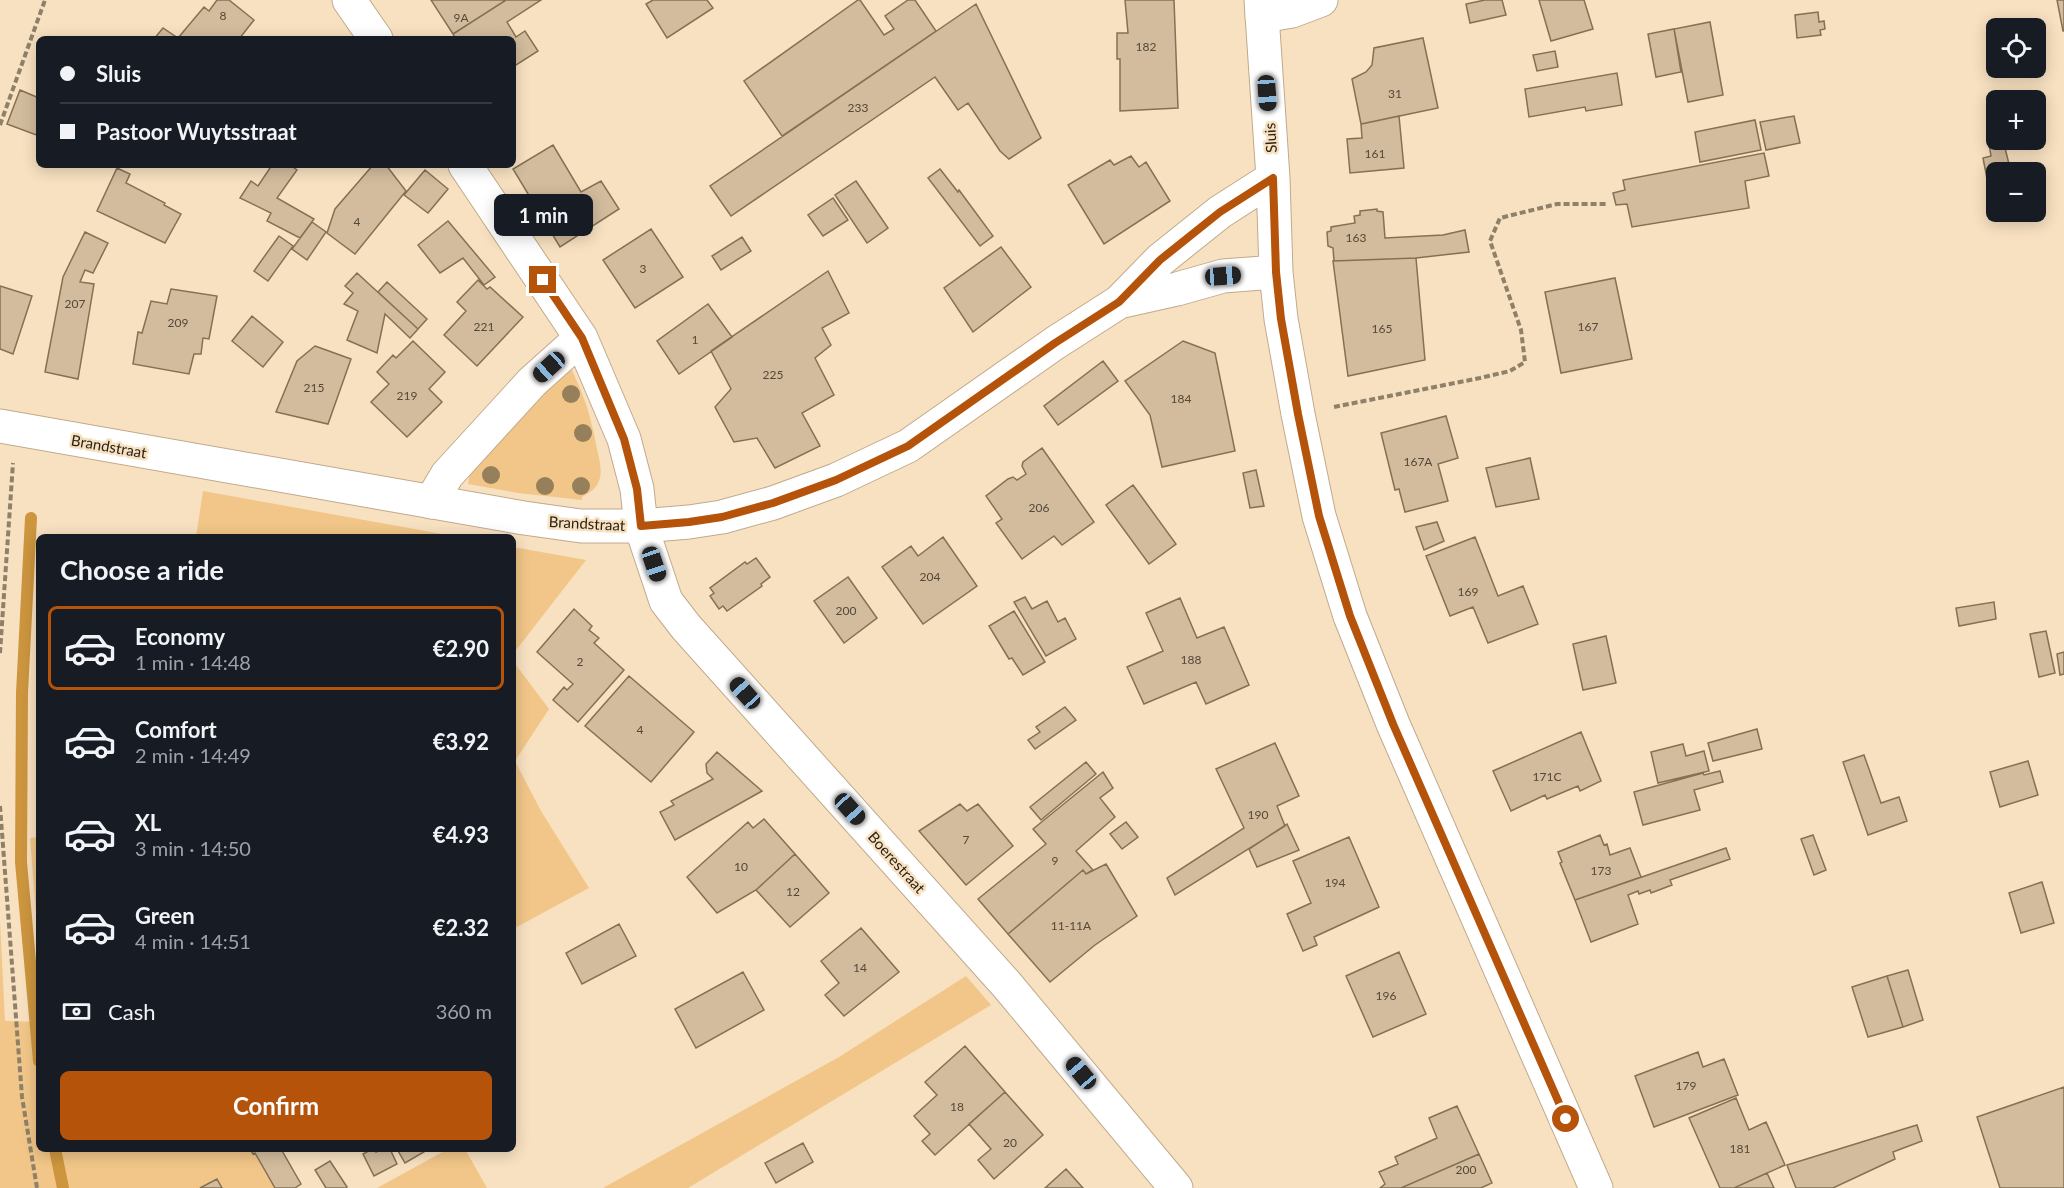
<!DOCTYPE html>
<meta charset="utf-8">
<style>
:root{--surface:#171b24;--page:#242831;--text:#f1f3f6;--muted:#9ea1a6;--line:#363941;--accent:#b45309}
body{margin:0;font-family:Lato,sans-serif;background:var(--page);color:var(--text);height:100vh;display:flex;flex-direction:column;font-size:22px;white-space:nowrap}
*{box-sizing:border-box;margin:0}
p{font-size:20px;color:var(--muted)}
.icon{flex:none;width:33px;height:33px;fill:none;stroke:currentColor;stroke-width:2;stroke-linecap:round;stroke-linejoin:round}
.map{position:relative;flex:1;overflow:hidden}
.sheet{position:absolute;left:36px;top:534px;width:480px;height:618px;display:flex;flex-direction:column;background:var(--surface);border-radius:9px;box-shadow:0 3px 15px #0003}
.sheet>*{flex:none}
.guide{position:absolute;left:36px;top:36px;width:480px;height:132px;border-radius:9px;box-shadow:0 3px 15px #0003;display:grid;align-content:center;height:132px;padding:0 24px;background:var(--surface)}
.tools{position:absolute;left:1986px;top:18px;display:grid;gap:12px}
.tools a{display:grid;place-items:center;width:60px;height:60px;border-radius:9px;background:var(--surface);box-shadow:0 3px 15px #0003;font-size:30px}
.end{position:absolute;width:27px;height:27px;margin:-14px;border:8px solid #b45309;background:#fff;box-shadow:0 0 0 3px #fff}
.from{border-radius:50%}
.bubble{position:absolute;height:42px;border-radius:9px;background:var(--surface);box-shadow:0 3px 15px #0003;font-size:20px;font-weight:700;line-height:42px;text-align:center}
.car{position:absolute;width:18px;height:36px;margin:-18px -9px;border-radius:8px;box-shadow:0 0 4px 2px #0007;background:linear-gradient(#222 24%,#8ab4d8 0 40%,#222 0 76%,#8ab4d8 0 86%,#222 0)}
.guide b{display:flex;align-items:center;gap:21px;height:57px;font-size:22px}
.guide b+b{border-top:2px solid var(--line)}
.guide i{width:15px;height:15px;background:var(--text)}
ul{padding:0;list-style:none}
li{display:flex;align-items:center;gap:18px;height:84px;margin:0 12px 9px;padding:0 12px;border:3px solid transparent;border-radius:9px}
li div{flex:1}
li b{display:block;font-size:22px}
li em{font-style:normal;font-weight:700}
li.selected{border-color:var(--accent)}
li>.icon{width:54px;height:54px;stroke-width:1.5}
h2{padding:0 24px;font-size:27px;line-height:72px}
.pay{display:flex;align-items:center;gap:15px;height:66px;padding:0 24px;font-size:22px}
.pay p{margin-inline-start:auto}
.cta{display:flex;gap:12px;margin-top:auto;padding:12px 24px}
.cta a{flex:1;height:69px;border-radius:9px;background:var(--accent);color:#fff;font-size:24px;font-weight:700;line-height:69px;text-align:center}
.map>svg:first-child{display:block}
</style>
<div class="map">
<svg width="2064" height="1188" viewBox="0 0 2064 1188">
<rect width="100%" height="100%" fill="#f8e1c1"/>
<!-- green -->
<path fill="#f1c688" d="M567,361C583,391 591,415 597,449C599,459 603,471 599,481C596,489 589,493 582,497V500L518,493L468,484L471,466Z
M203,491L459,537H196Z
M513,547L586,560L513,654Z
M513,661L549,709L515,761L541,811L589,888L513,929Z
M39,837V950L30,838Z
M0,920L5,1021L39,1022V1149H272L292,1188H0Z
M966,976L991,1005L688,1188H603L839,1057Z
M448,1149H465L487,1188H377Z"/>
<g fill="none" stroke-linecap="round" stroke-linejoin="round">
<!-- stream -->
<path stroke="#cc953e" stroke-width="12" d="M31,518L22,693L21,862L39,1061
M55,1149L63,1188"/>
</g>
<!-- building -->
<path fill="#d2bc9d" stroke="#847053" stroke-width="1.5" d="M217,0H229L254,20L239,39H154L163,28L178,38L204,7L209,11Z
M431,0H506L453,34Z
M506,0H541L507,22L516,37L525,31L538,51L513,67V39H456L453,34Z
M653,0H707L713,8L667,38L646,4Z
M858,0H860L884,35L894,29L885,16L908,0H915L936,31L782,136L744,81Z
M1125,0H1174L1178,108L1120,111V59H1117V33H1128Z
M1485,0H1502L1506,15L1470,23L1466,4Z
M1539,0H1584L1593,29L1551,41Z
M2057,0H2064V31H2063Z
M976,4L1041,138L1009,159L1000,151L968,103L958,110L935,77L731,216L710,186Z
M1818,12L1819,22L1824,21L1825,29L1820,30L1821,35L1797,38L1795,15Z
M1710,22L1723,95L1688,102L1674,29Z
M1674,29L1681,72L1656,77L1648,34Z
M1423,38L1438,108L1361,124L1352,79L1366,72L1372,65L1374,48Z
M1555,51L1558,67L1537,71L1533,55Z
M1617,73L1622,105L1586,111L1585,107L1529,117L1525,89Z
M20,90L39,98V136L7,124Z
M1399,116L1404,168L1350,173L1347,139L1362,138L1361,124Z
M1794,116L1800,143L1766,150L1760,122Z
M1755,120L1761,150L1700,162L1695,132Z
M1996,136V140H2003L2011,172H1996V182L1988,184L1983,158L1991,156L1988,138Z
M553,145L581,192L601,181L619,209L560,247L513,169Z
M1764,153L1769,176L1745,181L1749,208L1632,227L1627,204L1616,205L1613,193L1625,190L1623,180Z
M1131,156L1139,167L1146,162L1170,201L1104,244L1068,185L1110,160L1114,165Z
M272,165H290L297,170L277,198L314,219L300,238L267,221L271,213L240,198L251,181L258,186Z
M373,165H386L406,191L355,254L327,233L335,209Z
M117,168L130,174L126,183L165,203L164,205L181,214L165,243L97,211Z
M940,169L958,192L959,190L993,236L980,246L928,178Z
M425,170L448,189L428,213L404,195Z
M856,181L888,228L867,243L835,195Z
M833,198L848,220L823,236L808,215Z
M1377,209V211L1383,212L1385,238L1443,235L1465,230L1469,252L1416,258L1334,261L1333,248L1328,246L1327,232L1331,231V227L1355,223L1354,216L1360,215V211Z
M448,221L495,277L484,285L463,258L440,273L418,245Z
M312,222L326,232L307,260L292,249Z
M651,229L683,277L635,308L603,260Z
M85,232L108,243L93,273L85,270L80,282L94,284L78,379L45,372L63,277Z
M279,236L293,246L268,281L254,271Z
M742,237L751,251L721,270L712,256Z
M1001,247L1031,287L973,332L944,288Z
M1416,258L1425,360L1348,376L1333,261Z
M828,271L849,313L822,328L831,345L815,358L834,395L802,413L820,446L775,468L757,438L734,442L715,407L731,389L711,351Z
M357,273L418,329L410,338L385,314L377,353L347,340L358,311L344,304L353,293L345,286Z
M1615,278L1632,359L1561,373L1545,292Z
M478,280L487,289L490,287L523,317L477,366L444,335L466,311L457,302Z
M387,282L427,319L418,329L378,292Z
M0,286L32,296L13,354L0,349Z
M171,289L217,296L209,339L203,338L201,354H194L189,374L133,364L138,332L142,333L151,301L167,304Z
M708,304L732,337L679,374L657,341Z
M252,316L283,342L263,367L232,341Z
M413,341L445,372L429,389L442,402L407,437L371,402L389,384L377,372L393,355L396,358Z
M1183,341L1215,353L1235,451L1162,467L1150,415L1125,381Z
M315,346L351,359L328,424L276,412L297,361Z
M1103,361L1118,381L1058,425L1044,406Z
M1446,416L1458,458L1438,464L1448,501L1405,512L1399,489L1395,490L1381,433Z
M1042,448L1094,522L1062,545L1054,536L1022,559L996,523L1002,519L986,496L1008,479L1013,477L1017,480L1026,474L1022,466L1023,462Z
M1530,458L1539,499L1496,507L1486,468Z
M1256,470L1264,506L1250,508L1243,473Z
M1133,485L1176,544L1149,564L1106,505Z
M1437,522L1444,541L1424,550L1416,527Z
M943,537L977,586L923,624L882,567L911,546L918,556Z
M1475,537L1498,596L1523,586L1538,624L1488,643L1473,607L1450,616L1426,556Z
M756,558L770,577L761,584L762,586L727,611L723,606L719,609L710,596L714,593L710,588L745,562L747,564Z
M848,577L877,618L844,643L814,601Z
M1025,597L1032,609L1047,601L1058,622L1065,618L1076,639L1046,656L1014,602Z
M1180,598L1197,638L1224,627L1249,685L1206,704L1196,682L1144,704L1127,667L1163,651L1146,613Z
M1994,602L1996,619L1959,626L1956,608Z
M574,609L592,626L589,630L599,638L594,643L624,670L578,722L553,700L564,687L567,690L573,684L537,652Z
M1014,611L1045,662L1023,675L1012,658L1009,659L989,626Z
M2046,631L2055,673L2039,677L2030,634Z
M1606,636L1616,683L1583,690L1573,644Z
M2064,652V674L2060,675L2057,654Z
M629,676L694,732L651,782L585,726Z
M1065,707L1076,720L1035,749L1028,740L1040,732L1036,727Z
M1757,729L1762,749L1713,761L1708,743Z
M1581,732L1601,781L1580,791L1578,786L1547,799L1545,795L1511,811L1493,771Z
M1275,743L1299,796L1277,806L1285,826L1175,895L1167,878L1244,828L1216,769Z
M1683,744L1686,756L1704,751L1709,771L1658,783L1651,752Z
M717,752L762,791L675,840L660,812L674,805L671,801L713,779L707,773L706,764Z
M1864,755L1881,803L1899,797L1907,821L1868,835L1843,762Z
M2028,761L2038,795L2000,807L1990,772Z
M1086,762L1096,774L1041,820L1030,807Z
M1720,771L1723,782L1694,790L1700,810L1643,825L1634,792L1703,773L1704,775Z
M1103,772L1113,788L1100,798L1115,817L1076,851L1093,870L1086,874L1083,870L1008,934L978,899L1046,844L1033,829Z
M960,804L967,811L978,804L1013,846L966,885L919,831Z
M764,819L795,854L756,890L717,913L687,877L748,822L753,828Z
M1126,822L1138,837L1122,849L1110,834Z
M1287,824L1299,850L1257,867L1249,849Z
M1600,835L1604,845L1607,844L1610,855L1630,848L1641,877L1575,900L1560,863L1562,862L1558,852Z
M1813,835L1826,870L1814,875L1801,839Z
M1349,837L1379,907L1314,937L1317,945L1303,951L1287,914L1311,903L1293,861Z
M1726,848L1730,859L1670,880L1672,885L1651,893L1650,890L1639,894L1638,891L1628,895L1638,924L1591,942L1575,900Z
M795,854L829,893L790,927L756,890Z
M1106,864L1137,916L1095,945L1050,982L1008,934L1083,870L1086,874Z
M2042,882L2054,923L2021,933L2009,893Z
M619,924L636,956L582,984L566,953Z
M861,928L899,972L844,1016L825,995L839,983L821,961Z
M1399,952L1426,1014L1373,1037L1346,976Z
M1908,970L1923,1020L1903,1027L1887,976Z
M743,972L764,1010L696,1048L675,1009Z
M1887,976L1903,1027L1868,1037L1852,987Z
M965,1046L1005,1092L935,1155L922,1141L930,1134L914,1116L937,1095L925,1082Z
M1698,1052L1703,1067L1724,1059L1738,1095L1654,1127L1635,1076Z
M2064,1087V1188H2000L1977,1117Z
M1005,1092L1043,1135L994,1179L978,1160L991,1149L969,1124Z
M1736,1098L1749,1130L1766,1122L1785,1165L1734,1188H1720L1689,1118Z
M1457,1106L1479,1154L1401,1188H1380L1385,1184L1379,1172L1398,1164L1395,1157L1437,1138L1429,1118Z
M1917,1125L1922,1141L1893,1152L1895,1159L1833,1188H1796L1790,1173L1787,1165Z
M803,1143L813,1162L776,1183L765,1163Z
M250,1149H281L301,1184L295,1188H275L255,1153L253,1154Z
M372,1149L376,1152L382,1149H390L397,1164L374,1176L363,1154Z
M397,1149H429L405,1163Z
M1479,1154L1492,1183L1481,1188H1401Z
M330,1161L347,1187L346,1188H326L315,1170Z
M1066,1169L1083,1188H1045Z
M1767,1173L1774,1188H1734Z
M217,1179L222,1188H200Z"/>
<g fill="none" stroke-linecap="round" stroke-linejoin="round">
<defs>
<path id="minor" d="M349,0L376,39
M1262,16L1292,11L1321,0
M465,165L581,338L624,439L637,489L641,526L666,601L686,627L1007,985L1176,1188
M431,502L447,475L532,382L581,338"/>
<path id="tertiary" d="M1261,0L1273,178L1276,272L1281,319L1298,414L1319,516L1350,616L1393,724L1596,1188
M1119,302L1177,289L1223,276L1276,272
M0,426L524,518L581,526H641L689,522L722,517L773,503L836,480L908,446L1055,343L1119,302L1160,260L1220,212L1273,178"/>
</defs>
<!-- minor casing -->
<use href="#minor" stroke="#c0aa8c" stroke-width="35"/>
<!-- tertiary casing -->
<use href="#tertiary" stroke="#c0aa8c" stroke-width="35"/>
<!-- path -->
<path stroke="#8f806a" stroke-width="4" stroke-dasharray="6 3" stroke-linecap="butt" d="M0,125L45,0
M1334,407L1480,378L1510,371L1525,362L1521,330L1490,241L1500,218L1557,204H1606
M0,653L13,463
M0,806L22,1097L37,1188"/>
<!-- minor -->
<use href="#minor" stroke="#fff" stroke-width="33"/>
<!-- tertiary -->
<use href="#tertiary" stroke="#fff" stroke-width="33"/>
</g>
<!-- trees -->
<g fill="#96805c">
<circle cx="571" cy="394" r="9"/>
<circle cx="583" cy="433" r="9"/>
<circle cx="491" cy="475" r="9"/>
<circle cx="545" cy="486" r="9"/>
<circle cx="581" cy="486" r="9"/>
</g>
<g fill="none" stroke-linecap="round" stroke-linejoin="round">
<!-- route -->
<path stroke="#b45309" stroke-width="8" d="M543,280L582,338L624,439L637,489L641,526L689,522L722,517L773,503L836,480L908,446L1055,343L1119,302L1160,260L1220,212L1273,178L1276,272L1281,319L1298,414L1319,516L1350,616L1393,724L1566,1119"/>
</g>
<g text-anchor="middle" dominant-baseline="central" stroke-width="5" stroke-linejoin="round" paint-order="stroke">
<!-- number labels -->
<g font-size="12" fill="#544838">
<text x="223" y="15">8</text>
<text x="461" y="17">9A</text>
<text x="1146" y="46">182</text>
<text x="1395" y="93">31</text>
<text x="858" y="107">233</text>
<text x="1375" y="153">161</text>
<text x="357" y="221">4</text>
<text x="1356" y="237">163</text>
<text x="643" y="268">3</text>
<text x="75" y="303">207</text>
<text x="178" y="322">209</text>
<text x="484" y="326">221</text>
<text x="1588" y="326">167</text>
<text x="1382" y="328">165</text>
<text x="695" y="339">1</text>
<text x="773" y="374">225</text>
<text x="314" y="387">215</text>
<text x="407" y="395">219</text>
<text x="1181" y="398">184</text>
<text x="1418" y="461">167A</text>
<text x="1039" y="507">206</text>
<text x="930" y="576">204</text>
<text x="1468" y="591">169</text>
<text x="846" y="610">200</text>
<text x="1191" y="659">188</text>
<text x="580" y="661">2</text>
<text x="640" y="729">4</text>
<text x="1547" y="776">171C</text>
<text x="1258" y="814">190</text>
<text x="966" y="839">7</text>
<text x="1055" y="860">9</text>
<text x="741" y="866">10</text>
<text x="1601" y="870">173</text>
<text x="1335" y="882">194</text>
<text x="793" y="891">12</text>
<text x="1071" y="925">11-11A</text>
<text x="860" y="967">14</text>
<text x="1386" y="995">196</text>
<text x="1686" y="1085">179</text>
<text x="957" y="1106">18</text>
<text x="1010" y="1142">20</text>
<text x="1740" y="1148">181</text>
<text x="1466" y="1169">200</text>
</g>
<!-- street labels -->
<g font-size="15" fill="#2a2216" stroke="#f8e1c1">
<text transform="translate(1270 138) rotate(-94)">Sluis</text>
<text transform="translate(109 446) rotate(10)">Brandstraat</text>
<text transform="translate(587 523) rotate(3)">Brandstraat</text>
<text transform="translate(897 862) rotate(48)">Boerestraat</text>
</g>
</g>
</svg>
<div class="tools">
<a><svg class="icon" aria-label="locate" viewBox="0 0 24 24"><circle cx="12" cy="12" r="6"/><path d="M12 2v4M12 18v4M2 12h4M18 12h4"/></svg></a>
<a>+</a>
<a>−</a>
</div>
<i class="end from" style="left:1566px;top:1119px"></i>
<i class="end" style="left:543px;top:280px"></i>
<div class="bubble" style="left:494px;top:194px;width:99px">1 min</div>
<i class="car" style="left:1267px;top:93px;rotate:176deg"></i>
<i class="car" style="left:1223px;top:276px;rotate:86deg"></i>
<i class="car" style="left:549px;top:367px;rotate:228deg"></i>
<i class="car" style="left:654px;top:564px;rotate:161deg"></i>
<i class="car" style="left:745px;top:693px;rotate:318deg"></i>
<i class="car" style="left:850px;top:809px;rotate:138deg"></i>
<i class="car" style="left:1081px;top:1073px;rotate:320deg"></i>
<div class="guide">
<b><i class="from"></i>Sluis</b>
<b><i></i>Pastoor Wuytsstraat</b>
</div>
<section class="sheet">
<h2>Choose a ride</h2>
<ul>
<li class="selected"><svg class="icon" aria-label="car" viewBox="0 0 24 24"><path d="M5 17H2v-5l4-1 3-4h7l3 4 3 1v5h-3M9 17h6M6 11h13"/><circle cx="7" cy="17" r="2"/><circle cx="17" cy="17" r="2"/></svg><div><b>Economy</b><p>1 min · 14:48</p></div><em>€2.90</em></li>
<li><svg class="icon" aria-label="car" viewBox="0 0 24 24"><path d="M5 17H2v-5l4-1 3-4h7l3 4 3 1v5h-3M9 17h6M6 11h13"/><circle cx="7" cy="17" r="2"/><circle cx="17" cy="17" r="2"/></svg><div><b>Comfort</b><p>2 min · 14:49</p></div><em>€3.92</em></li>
<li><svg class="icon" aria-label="car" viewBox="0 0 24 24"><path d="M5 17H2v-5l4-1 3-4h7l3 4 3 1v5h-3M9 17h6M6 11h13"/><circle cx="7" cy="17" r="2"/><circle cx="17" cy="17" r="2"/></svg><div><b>XL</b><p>3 min · 14:50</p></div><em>€4.93</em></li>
<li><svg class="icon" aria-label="car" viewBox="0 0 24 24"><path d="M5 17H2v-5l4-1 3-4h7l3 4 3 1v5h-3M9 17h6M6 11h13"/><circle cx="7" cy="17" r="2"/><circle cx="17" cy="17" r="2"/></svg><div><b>Green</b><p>4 min · 14:51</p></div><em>€2.32</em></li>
</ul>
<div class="pay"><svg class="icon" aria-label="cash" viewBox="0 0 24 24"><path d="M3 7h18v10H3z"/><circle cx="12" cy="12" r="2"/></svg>Cash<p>360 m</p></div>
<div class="cta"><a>Confirm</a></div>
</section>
</div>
